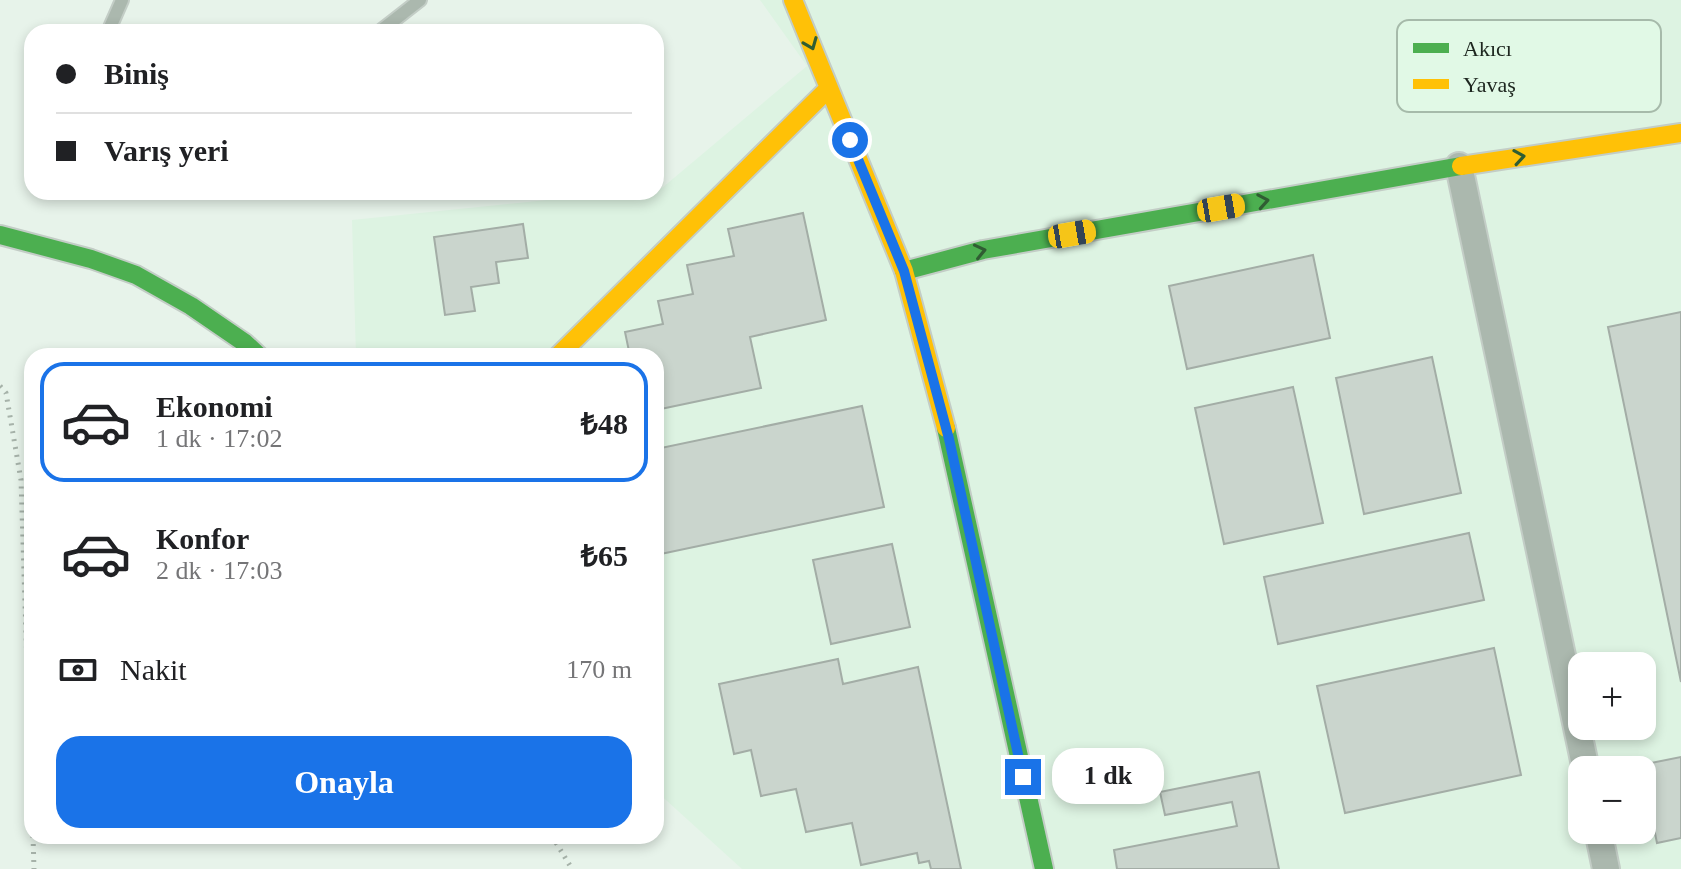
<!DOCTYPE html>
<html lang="tr">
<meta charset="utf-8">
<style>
:root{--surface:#fff;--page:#f6f6f6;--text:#202124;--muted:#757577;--line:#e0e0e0;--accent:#1a73e8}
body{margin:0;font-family:"Times New Roman",serif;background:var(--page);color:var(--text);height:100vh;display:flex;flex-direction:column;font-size:30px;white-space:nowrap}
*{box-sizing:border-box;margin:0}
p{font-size:26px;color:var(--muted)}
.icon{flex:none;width:44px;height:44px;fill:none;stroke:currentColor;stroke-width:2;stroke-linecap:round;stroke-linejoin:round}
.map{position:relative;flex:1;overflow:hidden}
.drawer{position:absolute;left:24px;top:348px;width:640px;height:496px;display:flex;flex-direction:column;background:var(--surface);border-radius:24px;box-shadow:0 4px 12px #0003}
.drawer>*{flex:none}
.hud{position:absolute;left:24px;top:24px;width:640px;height:176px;border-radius:24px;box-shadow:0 4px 12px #0003;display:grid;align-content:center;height:176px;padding:0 32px;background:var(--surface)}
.controls{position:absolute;left:1568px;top:652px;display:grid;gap:16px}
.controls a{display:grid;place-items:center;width:88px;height:88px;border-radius:16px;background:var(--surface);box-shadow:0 4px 12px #0003;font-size:40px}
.end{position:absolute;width:36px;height:36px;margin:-18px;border:10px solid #1a73e8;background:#fff;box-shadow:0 0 0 4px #fff}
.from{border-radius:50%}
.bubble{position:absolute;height:56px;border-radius:24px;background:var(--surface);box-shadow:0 4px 12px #0003;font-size:26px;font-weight:700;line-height:56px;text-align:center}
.car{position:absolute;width:24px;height:48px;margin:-24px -12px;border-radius:10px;box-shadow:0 0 6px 2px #0007;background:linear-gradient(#f5c518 24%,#345 0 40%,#f5c518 0 76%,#345 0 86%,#f5c518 0)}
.hud b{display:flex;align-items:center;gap:28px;height:76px;font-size:30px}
.hud b+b{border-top:2px solid var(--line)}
.hud i{width:20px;height:20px;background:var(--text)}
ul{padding:14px 0 0;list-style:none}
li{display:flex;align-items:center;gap:24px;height:120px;margin:0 16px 12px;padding:0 16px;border:4px solid transparent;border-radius:24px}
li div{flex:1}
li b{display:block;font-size:30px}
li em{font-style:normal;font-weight:700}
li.active{border-color:var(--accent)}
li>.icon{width:72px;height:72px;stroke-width:1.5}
.pay{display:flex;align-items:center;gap:20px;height:88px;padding:0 32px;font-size:30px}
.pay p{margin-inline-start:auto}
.cta{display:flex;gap:16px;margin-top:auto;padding:16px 32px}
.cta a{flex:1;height:92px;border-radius:24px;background:var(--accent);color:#fff;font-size:32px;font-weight:700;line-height:92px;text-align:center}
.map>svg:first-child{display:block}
</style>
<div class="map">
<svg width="1681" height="869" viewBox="0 0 1681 869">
<rect width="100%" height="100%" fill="#e7f3ea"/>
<!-- built -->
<path fill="#ddf3e2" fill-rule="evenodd" d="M760,0H1681V869H742L656,791V356H356L352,220L624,192H656V189L662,188L807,66ZM1582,666H1642V726H1582ZM1582,770H1642V830H1582Z"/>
<!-- building -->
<path fill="#cad5cd" stroke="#a3ada6" stroke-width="2" d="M803,213L826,320L750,337L761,388L656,410V356H630L625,332L663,324L658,301L693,294L687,265L734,256L728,229Z
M523,224L528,258L496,262L499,283L471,287L475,311L445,315L434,237Z
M1313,255L1330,338L1187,369L1169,286Z
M1681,312V682L1608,327Z
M1432,357L1461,493L1364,514L1336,378Z
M1293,387L1323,523L1224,544L1195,408Z
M862,406L884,507L656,555V449Z
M1469,533L1484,600L1278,644L1264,577Z
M892,544L910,627L831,644L813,560Z
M1494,648L1521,775L1345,813L1317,686Z
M838,659L843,684L918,667L961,869H931L929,861L919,863L917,853L861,865L852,823L806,832L796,789L761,796L751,750L734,754L719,684Z
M1681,757V838L1657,843L1641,765Z
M1259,772L1279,869H1117L1114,850L1237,826L1232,802L1165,815L1160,792Z"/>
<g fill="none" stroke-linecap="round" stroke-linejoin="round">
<defs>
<path id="lane" d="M108,32L122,0
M379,32L420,0"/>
<path id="street" d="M1459,166L1586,770
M1598,830L1606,869"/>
<path id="fast" d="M0,235L91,259L136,275L191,306L245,343L259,356
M904,271L983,250L1461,166
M946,428L1044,869"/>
<path id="slow" d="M793,0L904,271L946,428
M1461,166L1681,133
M558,356L829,88"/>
</defs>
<!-- lane casing -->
<use href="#lane" stroke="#c3cdc6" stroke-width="16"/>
<!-- street casing -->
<use href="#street" stroke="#c3cdc6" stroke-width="30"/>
<!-- fast casing -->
<use href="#fast" stroke="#c3cdc6" stroke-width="22"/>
<!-- slow casing -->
<use href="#slow" stroke="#c3cdc6" stroke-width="22"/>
<!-- path -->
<path stroke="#a6b2a9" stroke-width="5" stroke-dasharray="2 6" stroke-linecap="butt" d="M0,386L6,393L21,480L32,818
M33,836L34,869
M552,836L572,869"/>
<!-- lane -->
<use href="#lane" stroke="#abb8ae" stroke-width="12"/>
<!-- street -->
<use href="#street" stroke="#abb8ae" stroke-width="26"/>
<!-- fast -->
<use href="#fast" stroke="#4caf50" stroke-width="18"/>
<!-- slow -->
<use href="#slow" stroke="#ffc107" stroke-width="18"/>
</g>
<!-- one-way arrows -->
<defs><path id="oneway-chevron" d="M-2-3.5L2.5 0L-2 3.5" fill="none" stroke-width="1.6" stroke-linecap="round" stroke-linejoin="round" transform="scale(2)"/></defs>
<g stroke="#305d33">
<use href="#oneway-chevron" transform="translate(811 44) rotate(68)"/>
<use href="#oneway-chevron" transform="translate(1519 157) rotate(-9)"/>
<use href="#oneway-chevron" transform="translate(1263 201) rotate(-10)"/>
<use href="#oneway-chevron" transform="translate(980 251) rotate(-13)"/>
</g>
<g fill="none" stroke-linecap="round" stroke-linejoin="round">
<!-- route -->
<path stroke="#1a73e8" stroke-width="10" d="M850,140L904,271L949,439L1023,777"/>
</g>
<!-- legend -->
<rect x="1397" y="20" width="264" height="92" rx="12" fill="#e1f9e6" stroke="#a6baaa" stroke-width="2"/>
<rect x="1413" y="43" width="36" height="10" fill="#4caf50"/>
<rect x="1413" y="79" width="36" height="10" fill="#ffc107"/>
<g font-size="22" fill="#1d261f">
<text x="1463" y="56">Akıcı</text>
<text x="1463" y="92">Yavaş</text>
</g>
</svg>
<div class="controls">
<a>+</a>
<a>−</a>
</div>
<i class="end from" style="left:850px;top:140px"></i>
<i class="end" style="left:1023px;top:777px"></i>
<div class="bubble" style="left:1052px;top:748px;width:112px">1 dk</div>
<i class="car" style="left:1221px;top:208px;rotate:80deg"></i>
<i class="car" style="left:1072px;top:234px;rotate:80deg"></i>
<div class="hud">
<b><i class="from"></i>Biniş</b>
<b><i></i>Varış yeri</b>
</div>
<section class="drawer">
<ul>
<li class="active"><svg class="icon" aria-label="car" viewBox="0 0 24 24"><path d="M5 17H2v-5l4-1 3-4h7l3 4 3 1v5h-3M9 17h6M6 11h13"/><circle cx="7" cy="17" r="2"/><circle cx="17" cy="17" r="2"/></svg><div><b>Ekonomi</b><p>1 dk · 17:02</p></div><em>₺48</em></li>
<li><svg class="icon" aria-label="car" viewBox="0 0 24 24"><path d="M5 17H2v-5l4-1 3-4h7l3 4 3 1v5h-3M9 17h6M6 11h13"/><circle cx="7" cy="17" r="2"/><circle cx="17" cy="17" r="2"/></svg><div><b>Konfor</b><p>2 dk · 17:03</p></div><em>₺65</em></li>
</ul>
<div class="pay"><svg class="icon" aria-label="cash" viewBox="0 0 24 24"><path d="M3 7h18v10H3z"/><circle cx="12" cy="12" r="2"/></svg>Nakit<p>170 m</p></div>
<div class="cta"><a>Onayla</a></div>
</section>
</div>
